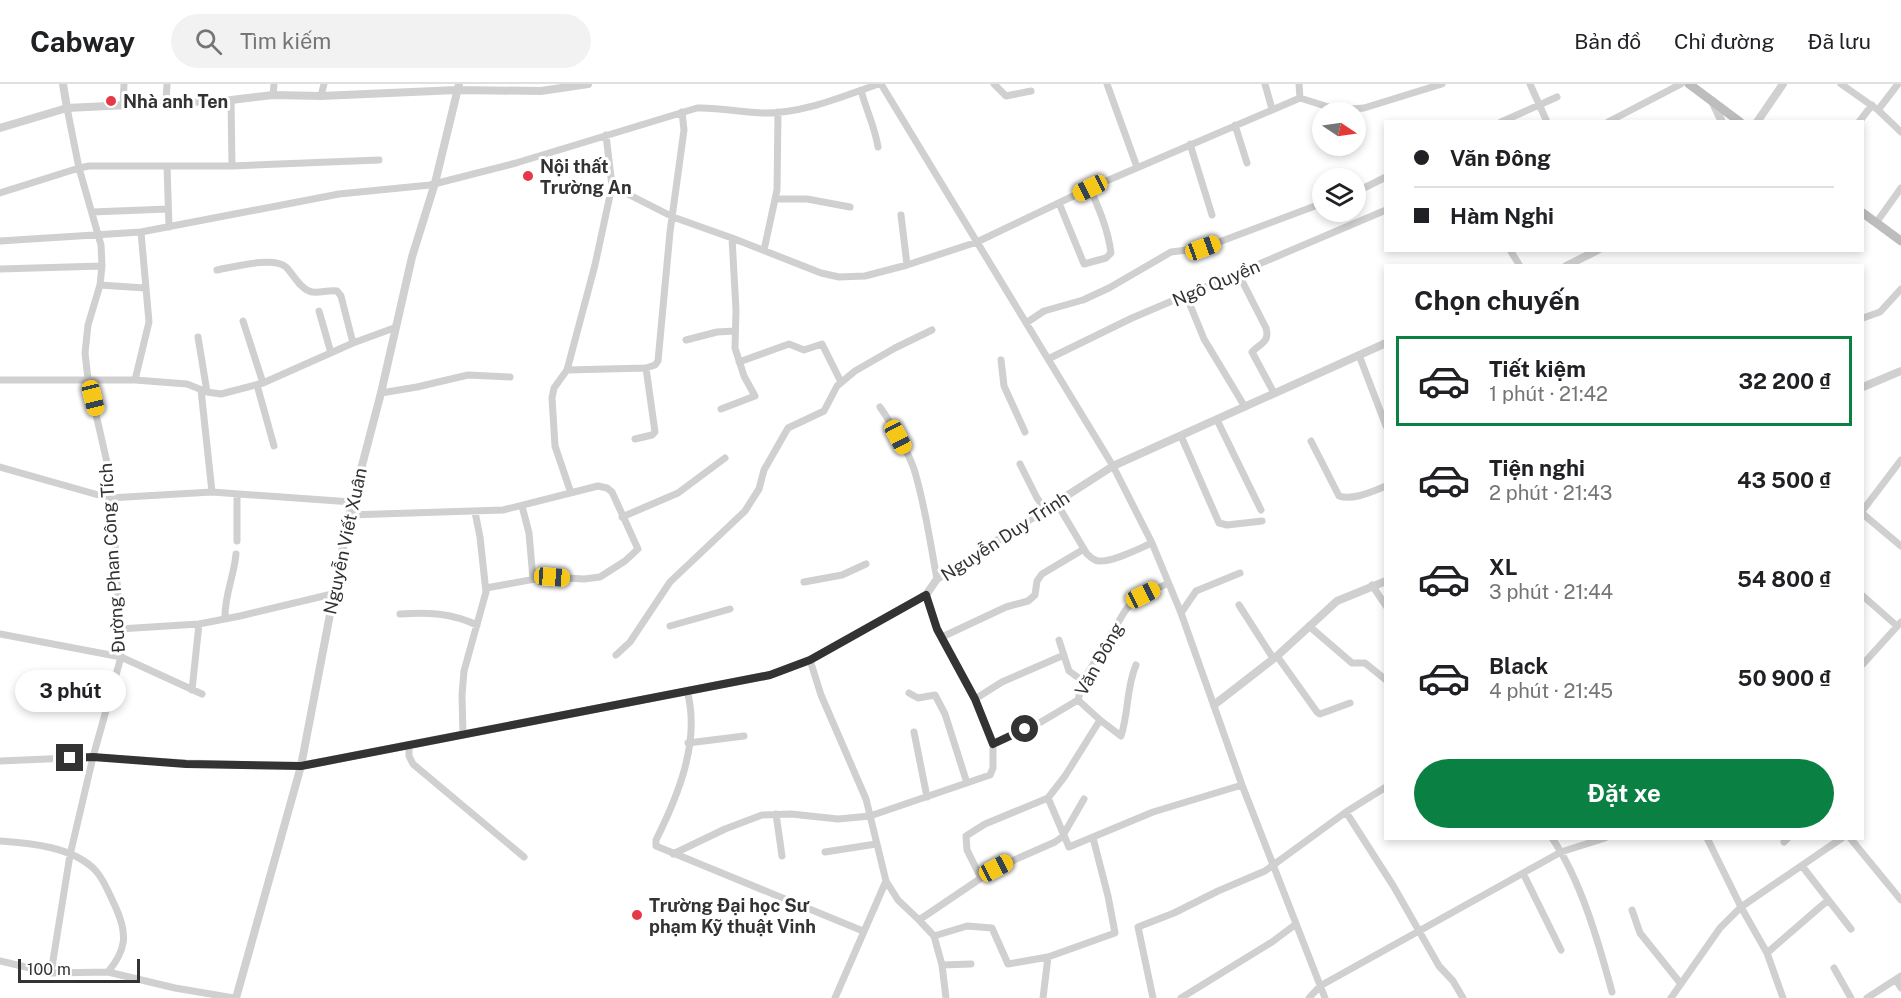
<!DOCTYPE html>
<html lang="vi">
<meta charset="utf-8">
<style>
:root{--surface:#fff;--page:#f2f2f2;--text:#202124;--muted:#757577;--line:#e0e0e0;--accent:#0b8043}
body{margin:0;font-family:"Public Sans",sans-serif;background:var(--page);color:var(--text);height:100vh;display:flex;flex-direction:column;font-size:22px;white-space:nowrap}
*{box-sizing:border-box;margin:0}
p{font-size:20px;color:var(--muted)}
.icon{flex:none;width:33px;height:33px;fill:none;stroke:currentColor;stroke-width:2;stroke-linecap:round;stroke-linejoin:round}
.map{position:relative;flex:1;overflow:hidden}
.panel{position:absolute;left:1384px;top:180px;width:480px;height:576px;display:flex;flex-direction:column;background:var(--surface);border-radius:0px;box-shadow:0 3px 9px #0003}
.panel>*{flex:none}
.hud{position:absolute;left:1384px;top:36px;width:480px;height:132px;border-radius:0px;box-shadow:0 3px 9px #0003;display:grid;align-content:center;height:132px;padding:0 30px;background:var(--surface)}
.needle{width:39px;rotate:103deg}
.controls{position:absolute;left:1312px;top:18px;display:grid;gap:12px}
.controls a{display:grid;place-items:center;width:54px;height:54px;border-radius:50%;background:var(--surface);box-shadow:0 3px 9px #0003;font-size:30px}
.scale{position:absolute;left:18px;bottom:15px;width:122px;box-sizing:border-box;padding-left:6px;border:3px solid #333;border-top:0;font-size:16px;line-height:21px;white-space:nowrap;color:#333;-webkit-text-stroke:4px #fff;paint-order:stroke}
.end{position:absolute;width:27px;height:27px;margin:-14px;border:8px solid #333;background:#fff;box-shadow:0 0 0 3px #fff}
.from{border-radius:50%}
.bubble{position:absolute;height:42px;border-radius:21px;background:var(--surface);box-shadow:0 3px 9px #0003;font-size:20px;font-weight:700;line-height:42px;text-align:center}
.car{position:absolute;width:18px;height:36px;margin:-18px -9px;border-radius:8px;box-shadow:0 0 4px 2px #0007;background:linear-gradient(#f5c518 24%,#345 0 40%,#f5c518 0 76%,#345 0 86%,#f5c518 0)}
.hud b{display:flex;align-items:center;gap:21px;height:57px;font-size:22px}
.hud b+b{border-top:2px solid var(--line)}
.hud i{width:15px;height:15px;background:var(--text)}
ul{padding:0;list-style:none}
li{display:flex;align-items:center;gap:18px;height:90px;margin:0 12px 9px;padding:0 18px;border:3px solid transparent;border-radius:0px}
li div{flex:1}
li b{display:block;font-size:22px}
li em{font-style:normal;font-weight:700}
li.active{border-color:var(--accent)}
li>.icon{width:54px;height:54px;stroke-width:1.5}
h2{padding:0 30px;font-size:27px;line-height:72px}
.primary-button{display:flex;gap:12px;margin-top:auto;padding:12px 30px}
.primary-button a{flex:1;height:69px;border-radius:36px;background:var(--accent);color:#fff;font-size:24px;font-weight:700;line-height:69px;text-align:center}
header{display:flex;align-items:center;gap:36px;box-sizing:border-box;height:84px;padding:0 30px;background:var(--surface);border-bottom:2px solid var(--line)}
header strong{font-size:28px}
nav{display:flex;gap:33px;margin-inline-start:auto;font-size:21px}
.search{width:420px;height:54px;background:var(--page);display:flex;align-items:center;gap:15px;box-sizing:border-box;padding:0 21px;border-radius:33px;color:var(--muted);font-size:22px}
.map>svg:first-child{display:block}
</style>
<header>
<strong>Cabway</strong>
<div class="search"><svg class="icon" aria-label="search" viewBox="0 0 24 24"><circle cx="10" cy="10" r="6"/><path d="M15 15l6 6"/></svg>Tìm kiếm</div>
<nav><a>Bản đồ</a><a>Chỉ đường</a><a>Đã lưu</a></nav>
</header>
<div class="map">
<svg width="1901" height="914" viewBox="0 0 1901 914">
<rect width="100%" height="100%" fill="#fff"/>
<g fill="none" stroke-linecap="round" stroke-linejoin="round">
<!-- minor -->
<path stroke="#d0d0d0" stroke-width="7" d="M881,0L1113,382L1152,459L1181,529L1242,701L1325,914
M994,0L1006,12L1031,7
M1107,0L1137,83
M1265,0L1272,25
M1299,0L1300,14
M1530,0L1547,38
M1841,0L1878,26L1901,48
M861,6C866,26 875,43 878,63
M273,11L274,0
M321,12L324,0
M231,16L232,82
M166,19L167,0
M123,22L124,0
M1878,26L1898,0
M1501,38L1557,13
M1608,38L1681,0
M1859,38L1872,21
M1235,41L1247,79
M1190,60L1212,131
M167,82L169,143
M612,102L673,133L732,154L821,189L839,193L865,192L907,181L977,158L1090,104L1300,14L1338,26L1364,24L1442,0
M1356,108L1386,93
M0,109L79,84L89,82H232L379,76
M775,115H807L850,123
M1059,119L1084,180L1106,174L1111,169C1108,145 1099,125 1090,104
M92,128L168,125
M901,131L907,181
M1876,139L1901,104
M0,157L141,148L339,110L430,101L516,79L697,24C720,23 743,29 766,29C805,29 843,12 879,0
M764,166L777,106L778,28
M1510,166L1520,182
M0,185L102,182
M217,186C233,183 274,172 286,183C293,190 300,204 309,207C317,211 328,205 337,207L341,212L353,259
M1238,189L1266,244C1270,259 1260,259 1252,268L1274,309
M100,201L145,204
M1186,211L1204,255L1245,323
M319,227L331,269
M1863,234L1880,228L1901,205
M243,237L263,299
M1026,239L1044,227L1083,216L1109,204L1171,168L1203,164L1323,119
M198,253L207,308
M686,256L717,248L735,247
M1359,271L1386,342
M1048,275L1132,234L1386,126
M1001,276L1004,302L1025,348
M739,278L789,260L804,266L822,260L841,298
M567,286L646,284L655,281L658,277L670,148L684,46L682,28
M0,296H135L187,300L207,308L221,310L263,299L353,259L394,244
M135,296L149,238L141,148
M257,301L274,362
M201,306L212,408
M381,309L417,303L468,291L510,293
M880,323C893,342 906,363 914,385C925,420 930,458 937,495
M721,325L755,312L744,292L735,264L736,226L732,154
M1217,336L1261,426
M1181,352L1219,439L1227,441L1262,437
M635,355L652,351L655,348L646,284
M1311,357L1339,412C1353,417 1373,407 1386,402
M1020,380L1037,414L1045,425
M0,383L109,414L212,408L352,418
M571,409L555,362L552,314L554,304L567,286L595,181L612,102L606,51
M237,410V457
M1056,418L1087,470C1091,473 1094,477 1099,477C1113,478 1138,465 1152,459
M522,422L529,449L533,495
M1863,426L1901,376
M1863,430L1901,462
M349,431L503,426L598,402L607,404L612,408L638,465L625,477L600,493L584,495L546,493L486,504
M622,433L678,409L725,374
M804,498L842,491L866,480
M1372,501L1386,522
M1863,512L1897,542
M1239,521L1273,574
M1181,529L1196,507L1240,489
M400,530C428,528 451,529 477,541
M225,535C224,512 234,493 236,470
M670,542L730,525
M1309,542L1352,579H1365L1386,596
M119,545L199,540L240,532L332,510
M0,550L121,573L202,610
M942,553L1006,523L1028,517L1035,511L1037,497L1042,490L1084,465
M1059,556L1069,587L1083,597
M616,571L630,558L670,498L745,427L759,405L764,386L788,344L824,327L837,302L855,287L895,264L932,246
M1277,572L1317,628L1320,630L1350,619
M810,576L821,611L866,715L886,797L898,816L919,836L996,784L1055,758L1062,753L1084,715
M1863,580L1901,538
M192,606L199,540
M687,607C701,656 678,712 656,756V762L863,847
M909,609L918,614L935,611L945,630L967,699
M975,615L1002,598L1064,571
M1078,616L1100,636L1121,652C1129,628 1126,604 1136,581
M914,648L927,713
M463,651L462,611L464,587L486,508L480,453L475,428
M688,659L744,652
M993,660L1041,638L1078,616L1083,597L1125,527L1133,517L1168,499
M409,661V672L413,680L524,773
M0,677L93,673L186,679L301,682
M1048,714L1069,763L1153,728L1242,701
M1346,728L1394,803L1439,882L1453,897L1463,914
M776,730L782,772
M1552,754C1581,796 1599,860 1612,908
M1707,754L1741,823L1767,869L1783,914
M1850,754L1901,816
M0,757C31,759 74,763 96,787C105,797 110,812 116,824C128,851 126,866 108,888
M1784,758L1788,754
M825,768L876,760
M673,770L725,745L762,731L791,730L838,735L870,732L990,691L993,684V660L975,615L937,545L926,511
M1802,782L1851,845
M1523,789L1561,866
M981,794L967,766L966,752L985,740L1048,714L1065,692L1100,636
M1632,826L1640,849L1681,900
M919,836L934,852L967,842L992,844L1008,880L1048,873L1115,849L1108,812L1093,754
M934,852L942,881L946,914
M1767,869L1827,817
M0,877L51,889L108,888L175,904L234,914
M942,881L971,880
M1834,884L1851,914
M51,889L70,771L93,673L121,573L115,459L109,414L108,383L88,295L85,269L88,241L100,201L102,182L101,161L79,84L67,24
M1896,896L1901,904
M835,914L886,797
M1043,914L1048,873
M1153,914L1138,843L1174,829L1218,807L1265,787L1346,728L1386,703
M1181,914L1272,858L1296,840
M1309,914L1320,902L1561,768L1605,754
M1671,914L1720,844L1741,823L1842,754
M1867,914L1901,892"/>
<!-- tertiary -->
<path stroke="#d0d0d0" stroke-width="8" d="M63,0L67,24
M1712,17L1722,38
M1757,38L1783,0
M0,44L67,24L231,16L273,11L321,12L457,6L541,7L588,0
M1566,182L1598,166
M1863,303L1901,287
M1214,621L1277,572L1337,517L1386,497
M301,682L770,591L810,576L926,511L937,495L1113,382L1386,259
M236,914L301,682L349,431L381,309L412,173L435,99L459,0"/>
<!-- secondary -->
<path stroke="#bdbdbd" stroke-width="9" d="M1689,0L1740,38
M1863,129L1901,157"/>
</g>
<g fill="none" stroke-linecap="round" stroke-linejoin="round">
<!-- route -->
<path stroke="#333" stroke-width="8" d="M70,674L93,673L186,680L301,682L322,678L770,591L810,576L926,511L937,545L975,615L993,660L1025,645"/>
</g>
<!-- markers -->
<g fill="#e63946" stroke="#fff" stroke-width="2">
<circle cx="111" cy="17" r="6"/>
<circle cx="528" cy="92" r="6"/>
<circle cx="637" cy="831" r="6"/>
</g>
<g text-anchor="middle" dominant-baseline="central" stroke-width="6" stroke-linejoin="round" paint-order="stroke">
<!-- poi labels -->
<g font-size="18" font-weight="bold" fill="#333" stroke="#fff" text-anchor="start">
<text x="123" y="17">Nhà anh Ten</text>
<text x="540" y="82">Nội thất<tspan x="540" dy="21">Trường An</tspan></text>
<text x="649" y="821">Trường Đại học Sư<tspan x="649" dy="21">phạm Kỹ thuật Vinh</tspan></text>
</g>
<!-- street labels -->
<g font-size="18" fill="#333" stroke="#fff">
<text transform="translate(1216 199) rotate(-23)">Ngô Quyền</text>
<text transform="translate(1005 452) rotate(-33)">Nguyễn Duy Trinh</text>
<text transform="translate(345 457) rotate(-78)">Nguyễn Viết Xuân</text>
<text transform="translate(112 474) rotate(-94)">Đường Phan Công Tích</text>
<text transform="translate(1099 575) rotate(-61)">Văn Đông</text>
</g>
</g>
</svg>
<div class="controls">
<a><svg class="needle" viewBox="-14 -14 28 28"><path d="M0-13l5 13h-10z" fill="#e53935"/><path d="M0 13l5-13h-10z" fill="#757577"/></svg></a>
<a><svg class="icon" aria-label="layers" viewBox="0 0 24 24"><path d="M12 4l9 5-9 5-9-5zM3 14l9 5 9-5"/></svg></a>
</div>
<div class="scale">100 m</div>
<i class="end from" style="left:1025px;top:645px"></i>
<i class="end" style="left:70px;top:674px"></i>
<div class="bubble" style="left:15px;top:586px;width:111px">3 phút</div>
<i class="car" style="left:1090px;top:104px;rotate:244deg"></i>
<i class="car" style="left:1203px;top:164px;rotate:70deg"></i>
<i class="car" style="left:93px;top:314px;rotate:166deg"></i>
<i class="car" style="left:898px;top:353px;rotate:152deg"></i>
<i class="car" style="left:552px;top:493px;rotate:94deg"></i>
<i class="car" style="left:1143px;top:511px;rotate:63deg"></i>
<i class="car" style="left:996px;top:784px;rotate:62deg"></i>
<div class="hud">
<b><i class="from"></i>Văn Đông</b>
<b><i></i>Hàm Nghi</b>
</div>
<section class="panel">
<h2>Chọn chuyến</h2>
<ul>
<li class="active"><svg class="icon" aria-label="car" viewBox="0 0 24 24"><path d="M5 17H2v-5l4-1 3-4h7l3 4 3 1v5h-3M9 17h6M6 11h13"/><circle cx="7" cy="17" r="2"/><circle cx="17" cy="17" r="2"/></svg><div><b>Tiết kiệm</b><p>1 phút · 21:42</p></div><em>32 200 ₫</em></li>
<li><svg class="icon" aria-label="car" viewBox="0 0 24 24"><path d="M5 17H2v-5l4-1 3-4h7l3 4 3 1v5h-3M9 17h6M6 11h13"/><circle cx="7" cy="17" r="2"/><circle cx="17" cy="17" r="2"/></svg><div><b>Tiện nghi</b><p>2 phút · 21:43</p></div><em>43 500 ₫</em></li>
<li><svg class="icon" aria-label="car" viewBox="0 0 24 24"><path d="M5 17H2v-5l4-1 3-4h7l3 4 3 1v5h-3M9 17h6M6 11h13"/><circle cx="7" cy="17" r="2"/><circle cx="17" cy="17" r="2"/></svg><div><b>XL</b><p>3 phút · 21:44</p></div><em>54 800 ₫</em></li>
<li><svg class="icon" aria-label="car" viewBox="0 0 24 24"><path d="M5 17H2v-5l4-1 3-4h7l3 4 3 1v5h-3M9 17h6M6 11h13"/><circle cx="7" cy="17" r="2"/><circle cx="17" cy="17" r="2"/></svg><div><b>Black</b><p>4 phút · 21:45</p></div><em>50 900 ₫</em></li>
</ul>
<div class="primary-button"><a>Đặt xe</a></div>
</section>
</div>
